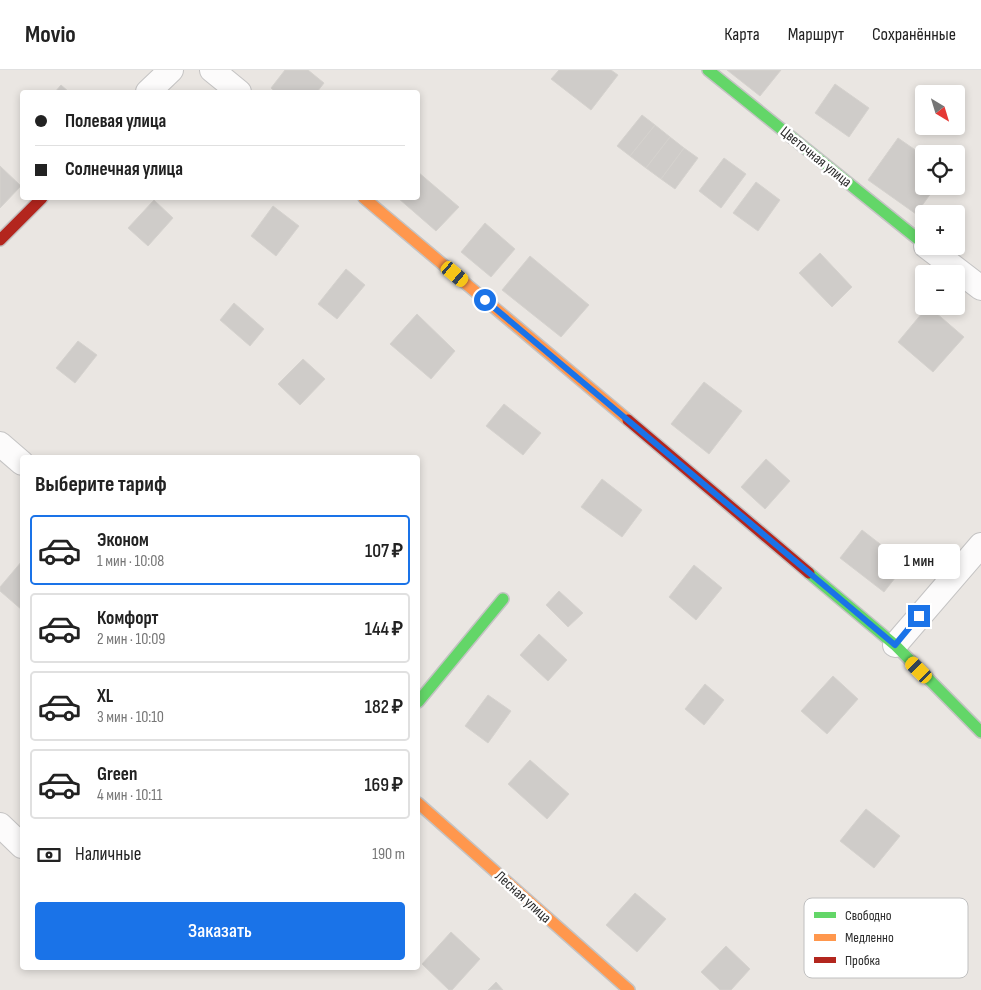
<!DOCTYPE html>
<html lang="ru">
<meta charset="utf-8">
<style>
:root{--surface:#fff;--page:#f2f2f2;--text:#222;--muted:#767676;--line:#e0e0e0;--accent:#1a73e8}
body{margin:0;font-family:"Sofia Sans Condensed",sans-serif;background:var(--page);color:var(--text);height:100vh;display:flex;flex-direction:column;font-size:19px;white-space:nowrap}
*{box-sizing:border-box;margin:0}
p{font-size:16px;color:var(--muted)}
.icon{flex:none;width:28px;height:28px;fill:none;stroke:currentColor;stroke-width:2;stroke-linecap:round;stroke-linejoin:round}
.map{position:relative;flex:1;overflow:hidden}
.side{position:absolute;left:20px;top:385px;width:400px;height:515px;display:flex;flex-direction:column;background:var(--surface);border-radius:5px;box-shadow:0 2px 8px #0003}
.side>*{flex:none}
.top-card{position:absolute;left:20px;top:20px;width:400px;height:110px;border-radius:5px;box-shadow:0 2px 8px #0003;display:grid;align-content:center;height:110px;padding:0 15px;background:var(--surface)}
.needle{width:32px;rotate:142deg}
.tools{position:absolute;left:915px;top:15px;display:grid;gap:10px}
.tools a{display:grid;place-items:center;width:50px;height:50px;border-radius:5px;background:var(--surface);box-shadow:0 2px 8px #0003;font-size:25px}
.end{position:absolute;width:22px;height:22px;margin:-11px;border:6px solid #1a73e8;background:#fff;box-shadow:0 0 0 2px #fff}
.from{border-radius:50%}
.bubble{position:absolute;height:35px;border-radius:5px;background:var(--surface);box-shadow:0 2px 8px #0003;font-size:16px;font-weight:600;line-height:35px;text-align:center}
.car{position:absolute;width:15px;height:30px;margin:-15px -8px;border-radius:6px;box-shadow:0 0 4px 1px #0007;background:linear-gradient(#f5c518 24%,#345 0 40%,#f5c518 0 76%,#345 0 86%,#f5c518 0)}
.top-card b{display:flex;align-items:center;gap:18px;height:48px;font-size:19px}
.top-card b+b{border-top:1px solid var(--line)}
.top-card i{width:12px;height:12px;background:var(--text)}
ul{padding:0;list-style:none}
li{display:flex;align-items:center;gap:15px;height:70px;margin:0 10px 8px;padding:0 5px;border:2px solid var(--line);border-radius:5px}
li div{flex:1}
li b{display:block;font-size:19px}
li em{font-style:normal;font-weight:600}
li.current{border-color:var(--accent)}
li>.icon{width:45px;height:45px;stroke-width:1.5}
h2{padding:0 15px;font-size:22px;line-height:60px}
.pay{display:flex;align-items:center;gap:12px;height:55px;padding:0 15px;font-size:19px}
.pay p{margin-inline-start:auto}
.action{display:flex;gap:10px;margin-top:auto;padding:10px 15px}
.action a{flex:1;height:58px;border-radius:5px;background:var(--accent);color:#fff;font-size:20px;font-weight:600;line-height:58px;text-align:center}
header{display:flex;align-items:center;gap:30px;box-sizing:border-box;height:70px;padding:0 25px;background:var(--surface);border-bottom:1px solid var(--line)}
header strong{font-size:24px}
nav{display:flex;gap:28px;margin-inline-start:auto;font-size:18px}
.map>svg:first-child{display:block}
</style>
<header>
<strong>Movio</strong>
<nav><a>Карта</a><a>Маршрут</a><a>Сохранённые</a></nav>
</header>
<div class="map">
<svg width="981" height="920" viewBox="0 0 981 920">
<rect width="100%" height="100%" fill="#eae6e2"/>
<!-- building -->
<path fill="#cfccc9" stroke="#d5d2ce" d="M285,0H308L324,13L317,22H275L271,18Z
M559,0H611L618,5L591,40L551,9Z
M727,0H781L760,26Z
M835,14L869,38L849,67L815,43Z
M61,15L69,22H55Z
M642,45L655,55L630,86L617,76Z
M655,55L670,67L646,98L630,86Z
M670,67L684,78L661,109L646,98Z
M898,68L924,86V116H936L916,144L868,110Z
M684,78L698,88L675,119L661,109Z
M724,88L746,104L721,138L699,121Z
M0,96L21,116L0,138Z
M418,102L459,137L436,161L398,128H418Z
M756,112L780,130L758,161L733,143Z
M154,130L173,148L148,176L128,158Z
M273,136L299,156L276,186L251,166Z
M485,153L515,179L491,207L461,182Z
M820,183L852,217L832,237L799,203Z
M530,186L589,235L561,267L502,220Z
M346,199L365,215L337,249L318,234Z
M234,233L264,259L250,276L220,250Z
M928,236L964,267L933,302L898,272Z
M417,244L455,281L431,309L390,274Z
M78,271L97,285L75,313L56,298Z
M303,289L325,309L300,335L278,314Z
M704,312L742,341L709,384L671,354Z
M504,334L541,363L523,385L486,356Z
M766,389L790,411L765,439L741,417Z
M602,409L642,440L622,467L581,437Z
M862,460L906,494L884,522L840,488Z
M22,491V540L0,521V517Z
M694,495L722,518L696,550L669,527Z
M559,521L583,543L568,557L546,535Z
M539,564L567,590L548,611L520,585Z
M833,606L858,629L827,664L801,641Z
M705,614L724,630L704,655L685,639Z
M488,625L511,641L488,673L465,656Z
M530,690L569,724L547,749L508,714Z
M866,739L900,766L874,798L840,771Z
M635,823L666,849L637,882L606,855Z
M451,862L480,889L452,920H449L422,894Z
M726,876L750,899L731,920H720L701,902Z
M496,912L503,920H488Z"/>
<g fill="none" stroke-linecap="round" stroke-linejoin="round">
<defs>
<path id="street" d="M212,0L239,22
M148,22L171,0
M926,176L981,218
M0,374L22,393
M895,575L981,475
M0,755L22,776"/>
<path id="fast" d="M708,0L924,174
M809,503L895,575L981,662
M418,632L503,529"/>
<path id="slow" d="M364,128L628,350
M418,733L629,920"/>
<path id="jam" d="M0,170L42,128
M628,350L809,503"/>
</defs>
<!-- street casing -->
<use href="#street" stroke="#c4c3c3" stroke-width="26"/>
<!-- fast casing -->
<use href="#fast" stroke="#c4c3c3" stroke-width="14"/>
<!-- slow casing -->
<use href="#slow" stroke="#c4c3c3" stroke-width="14"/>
<!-- jam casing -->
<use href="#jam" stroke="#c4c3c3" stroke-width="14"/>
<!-- street -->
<use href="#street" stroke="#fcfbfb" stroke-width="24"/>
<!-- fast -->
<use href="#fast" stroke="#63d668" stroke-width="11"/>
<!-- slow -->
<use href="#slow" stroke="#ff974d" stroke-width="11"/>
<!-- jam -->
<use href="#jam" stroke="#b3261e" stroke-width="11"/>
</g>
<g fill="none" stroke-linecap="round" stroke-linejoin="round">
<!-- route -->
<path stroke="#1a73e8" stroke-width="6" d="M485,230L895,575L919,546"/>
</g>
<g text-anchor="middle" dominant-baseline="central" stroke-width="5" stroke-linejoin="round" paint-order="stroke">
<!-- street labels -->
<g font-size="15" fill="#2c2c2c" stroke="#fff">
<text transform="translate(816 87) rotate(39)">Цветочная улица</text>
<text transform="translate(523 827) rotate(42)">Лесная улица</text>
</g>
</g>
<!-- legend -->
<rect x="804" y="828" width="164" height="80" rx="8" fill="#fff" stroke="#c0c0c0" stroke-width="1"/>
<rect x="814" y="842" width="22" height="6" fill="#63d668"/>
<rect x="814" y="864" width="22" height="7" fill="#ff974d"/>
<rect x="814" y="887" width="22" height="6" fill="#b3261e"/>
<g font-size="14" fill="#2c2c2c">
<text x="845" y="850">Свободно</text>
<text x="845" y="872">Медленно</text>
<text x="845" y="895">Пробка</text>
</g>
</svg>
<div class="tools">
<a><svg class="needle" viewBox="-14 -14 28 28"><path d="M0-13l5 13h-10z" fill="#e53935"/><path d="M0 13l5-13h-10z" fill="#767676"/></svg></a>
<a><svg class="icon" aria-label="locate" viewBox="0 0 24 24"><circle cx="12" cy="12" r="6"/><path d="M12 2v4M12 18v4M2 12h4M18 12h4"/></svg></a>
<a>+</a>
<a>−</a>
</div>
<i class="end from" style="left:485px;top:230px"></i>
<i class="end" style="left:919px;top:546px"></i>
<div class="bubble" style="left:878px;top:474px;width:82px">1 мин</div>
<i class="car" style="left:455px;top:204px;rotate:130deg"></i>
<i class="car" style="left:919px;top:600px;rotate:315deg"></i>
<div class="top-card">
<b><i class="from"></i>Полевая улица</b>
<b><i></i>Солнечная улица</b>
</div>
<section class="side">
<h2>Выберите тариф</h2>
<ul>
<li class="current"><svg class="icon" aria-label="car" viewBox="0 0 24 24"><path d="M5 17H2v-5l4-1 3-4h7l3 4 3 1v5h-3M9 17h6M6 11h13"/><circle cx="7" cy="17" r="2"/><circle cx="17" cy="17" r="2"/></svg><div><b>Эконом</b><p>1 мин · 10:08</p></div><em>107 ₽</em></li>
<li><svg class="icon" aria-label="car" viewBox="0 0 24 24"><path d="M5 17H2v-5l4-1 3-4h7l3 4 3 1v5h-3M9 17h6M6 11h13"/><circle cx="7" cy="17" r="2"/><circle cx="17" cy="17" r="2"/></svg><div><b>Комфорт</b><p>2 мин · 10:09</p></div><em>144 ₽</em></li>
<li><svg class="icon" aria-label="car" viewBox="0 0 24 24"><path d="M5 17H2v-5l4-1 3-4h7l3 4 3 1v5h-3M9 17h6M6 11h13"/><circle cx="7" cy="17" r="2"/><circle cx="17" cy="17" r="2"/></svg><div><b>XL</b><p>3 мин · 10:10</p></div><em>182 ₽</em></li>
<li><svg class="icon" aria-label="car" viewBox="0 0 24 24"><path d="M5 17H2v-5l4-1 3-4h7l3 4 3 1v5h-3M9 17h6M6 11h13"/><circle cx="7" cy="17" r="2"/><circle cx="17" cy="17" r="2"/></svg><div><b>Green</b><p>4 мин · 10:11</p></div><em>169 ₽</em></li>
</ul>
<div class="pay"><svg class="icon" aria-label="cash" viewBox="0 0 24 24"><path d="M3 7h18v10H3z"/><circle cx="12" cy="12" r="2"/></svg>Наличные<p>190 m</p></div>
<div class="action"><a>Заказать</a></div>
</section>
</div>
